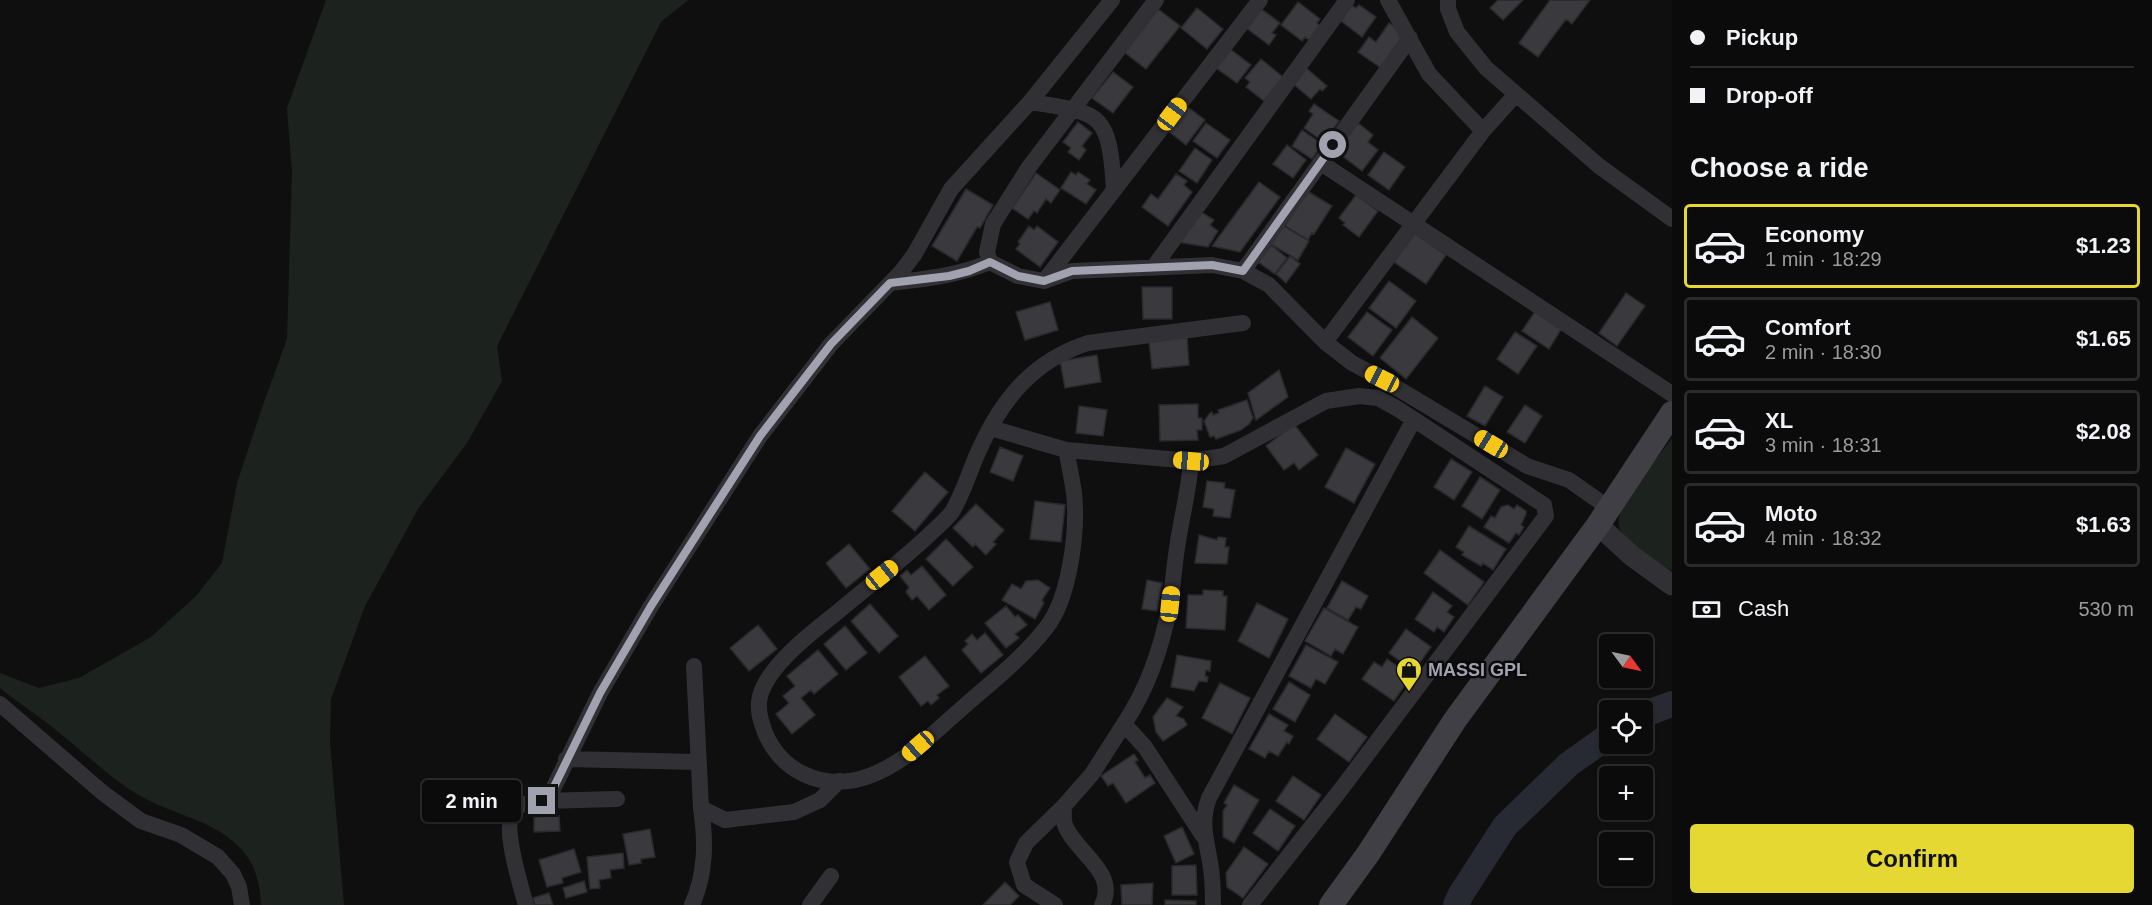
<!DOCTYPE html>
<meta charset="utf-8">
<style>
:root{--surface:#0b0b0c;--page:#141415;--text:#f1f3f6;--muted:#9a9b9d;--line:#2b2b2d;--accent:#e5d833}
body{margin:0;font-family:Helvetica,sans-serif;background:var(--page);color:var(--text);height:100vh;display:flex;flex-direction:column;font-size:22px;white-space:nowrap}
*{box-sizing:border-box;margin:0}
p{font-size:20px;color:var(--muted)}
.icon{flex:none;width:33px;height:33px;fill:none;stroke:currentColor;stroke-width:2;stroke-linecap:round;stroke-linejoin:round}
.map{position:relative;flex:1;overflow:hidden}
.sheet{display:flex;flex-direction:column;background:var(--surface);width:480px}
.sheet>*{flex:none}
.banner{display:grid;align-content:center;height:132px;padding:0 18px;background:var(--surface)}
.needle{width:39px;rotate:123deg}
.controls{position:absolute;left:1599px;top:634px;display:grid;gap:12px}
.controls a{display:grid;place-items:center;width:54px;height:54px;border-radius:6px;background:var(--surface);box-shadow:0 2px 4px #0004,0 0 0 2px var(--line);font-size:30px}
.end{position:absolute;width:27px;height:27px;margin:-14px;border:8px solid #a1a2b0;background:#111;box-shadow:0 0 0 3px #111}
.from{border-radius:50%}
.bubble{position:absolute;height:42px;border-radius:6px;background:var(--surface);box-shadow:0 2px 4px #0004,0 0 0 2px var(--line);font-size:20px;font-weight:800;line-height:42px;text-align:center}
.car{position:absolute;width:18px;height:36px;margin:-18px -9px;border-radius:8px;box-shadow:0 0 4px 2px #0007;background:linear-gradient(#f5c518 24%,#345 0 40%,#f5c518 0 76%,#345 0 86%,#f5c518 0)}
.banner b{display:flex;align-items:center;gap:21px;height:57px;font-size:22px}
.banner b+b{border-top:2px solid var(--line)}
.banner i{width:15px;height:15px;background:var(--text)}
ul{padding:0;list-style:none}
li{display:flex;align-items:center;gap:18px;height:84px;margin:0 12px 9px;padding:0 6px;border:3px solid var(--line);border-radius:6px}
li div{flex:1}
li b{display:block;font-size:22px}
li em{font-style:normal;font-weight:800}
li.active{border-color:var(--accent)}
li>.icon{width:54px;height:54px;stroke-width:1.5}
h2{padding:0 18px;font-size:27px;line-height:72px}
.pay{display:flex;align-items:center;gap:15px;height:66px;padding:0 18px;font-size:22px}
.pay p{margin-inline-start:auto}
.action{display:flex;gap:12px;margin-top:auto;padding:12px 18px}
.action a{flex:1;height:69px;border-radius:6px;background:var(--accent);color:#111;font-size:24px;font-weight:800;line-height:69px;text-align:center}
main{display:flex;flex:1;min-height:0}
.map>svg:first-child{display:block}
</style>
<main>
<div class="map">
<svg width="1672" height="905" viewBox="0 0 1672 905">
<rect width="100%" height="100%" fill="#0f0f10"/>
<!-- green -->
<path fill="#1c231e" d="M326,0H688L661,22L497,346L502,381L467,443L418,509L365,606L331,699L330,743L344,905H261C260,884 256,866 242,850C217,822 182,817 150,801C117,785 91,758 62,735C42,718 20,704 0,688V673L39,688L79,678L151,637L196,596L222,563L237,483L264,402L287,339L292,172L287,108Z
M1672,438V571C1655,561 1631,549 1621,532C1618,526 1618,520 1620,514C1629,491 1657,459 1672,438Z"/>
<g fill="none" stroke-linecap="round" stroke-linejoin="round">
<!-- river -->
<path stroke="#272a33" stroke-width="26" d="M1642,715L1672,704
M1456,905L1461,894L1505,826L1569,764L1610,735"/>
</g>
<!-- building -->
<path fill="#3a393d" stroke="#2a292c" stroke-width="1.5" d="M1498,0H1523L1503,20L1490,8Z
M1550,0H1590L1572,24L1566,19L1538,57L1519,43Z
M1298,2L1320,19L1317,23L1320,26L1309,40L1305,37L1302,41L1281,25Z
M1351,5L1356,8L1359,5L1376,17L1362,37L1341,21Z
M1197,8L1223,29L1207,49L1181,28Z
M1260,8L1280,23L1272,33L1276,35L1269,45L1242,25Z
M1158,9L1180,26L1146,69L1124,52Z
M1389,23L1405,34L1381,68L1358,52L1369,37L1376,42Z
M1226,46L1251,65L1237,83L1212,65Z
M1261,59L1283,77L1264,101L1246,87L1250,82L1245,78Z
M1305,67L1327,86L1322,91L1320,89L1311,99L1292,83Z
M1113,72L1133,87L1113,113L1092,98Z
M1314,104L1339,121L1324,142L1304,128L1313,114L1309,111Z
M1185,105L1205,120L1186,145L1167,130Z
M1078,122L1092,133L1082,146L1086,150L1079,160L1068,152L1071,148L1063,142Z
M1206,123L1230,140L1217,158L1193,141Z
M1358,123L1373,135L1368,142L1378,150L1362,171L1336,151Z
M1302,130L1322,144L1312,159L1292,146Z
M1287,145L1306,160L1293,178L1273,164Z
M1195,148L1212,160L1197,183L1179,171Z
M1384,152L1405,167L1389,190L1368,175Z
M1071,172L1076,175L1078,172L1090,180L1087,184L1096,190L1086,204L1061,188Z
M1036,173L1060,190L1051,203L1046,199L1037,213L1034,211L1028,219L1012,208Z
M1176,174L1187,181L1184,185L1192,192L1168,226L1142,207L1151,194L1158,199Z
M1259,182L1280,197L1240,252L1212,246Z
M966,189L993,205L980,228L977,227L957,261L932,246Z
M1307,191L1332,206L1314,234L1312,233L1308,240L1285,226Z
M1356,195L1378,211L1359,237L1343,225L1345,223L1339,218Z
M1198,210L1214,220L1210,225L1218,231L1208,247L1177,242Z
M1029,226L1034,230L1037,226L1058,242L1040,267L1016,249L1020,244L1018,242Z
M1284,226L1309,241L1298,260L1269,243Z
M1414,233L1446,255L1426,284L1394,262Z
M1271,245L1287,258L1275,274L1258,262Z
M1290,256L1300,264L1286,283L1276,274Z
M1389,281L1416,301L1396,328L1369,308Z
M1142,287H1172V319H1143Z
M1626,293L1645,306L1617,346L1599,333Z
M1050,302L1058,330L1025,340L1016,312Z
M1536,310L1562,328L1549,349L1522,331Z
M1367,312L1392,330L1373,356L1348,337Z
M1412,317L1438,338L1406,379L1380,358Z
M1515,332L1537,346L1518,374L1497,359Z
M1187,337L1189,365L1152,369L1149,341Z
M1097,355L1101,382L1065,388L1060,361Z
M1279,370L1288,397L1256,420L1248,393Z
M1485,386L1503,397L1485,426L1467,416Z
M1247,400L1253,418L1249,424L1241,430L1216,439L1214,436L1210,437L1204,421L1210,413L1212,412L1213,415L1219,413L1218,410Z
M1198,404V418H1202V430H1197L1198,440L1160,441L1159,405Z
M1525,405L1542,416L1525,443L1507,432Z
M1079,406L1107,410L1103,436L1076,433Z
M1294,424L1318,455L1299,470L1294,463L1284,470L1266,446Z
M1000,447L1023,456L1013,481L990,472Z
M1346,448L1375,464L1354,503L1325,487Z
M1451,459L1472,472L1454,500L1434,487Z
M925,472L948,492L915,531L892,511Z
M1480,477L1500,490L1482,519L1462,506Z
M1207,481L1225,483L1224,488L1235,490L1230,518L1213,516L1214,509L1203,507Z
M1035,501L1065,505L1061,542L1030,539Z
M976,504L1004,530L993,542L996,544L986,555L975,544L973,547L953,528Z
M1508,505L1514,509L1517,505L1526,511V514L1521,525L1524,527L1519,535L1516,533L1509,543L1484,527L1491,516L1495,518L1501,507Z
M1469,526L1506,549L1493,570L1483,563L1481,566L1462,555L1464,552L1456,547Z
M1199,535L1217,540L1218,537L1226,538L1225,547H1229L1227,564L1195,563Z
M946,539L973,567L953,586L926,559Z
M849,544L870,569L846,588L826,563Z
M1440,550L1484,582L1468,605L1424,573Z
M922,566L946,595L929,610L917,596L912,600L906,592L909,587L900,576L907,570L911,575Z
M1038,580L1050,588L1042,600L1044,603L1035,619L1002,600L1012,584L1021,589L1026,581Z
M1147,580L1162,583L1157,611L1142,609Z
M1342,581L1368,596L1361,609L1356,607L1348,620L1327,608Z
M1203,590L1223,591V596H1227L1225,630L1186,628L1188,595H1203Z
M1433,592L1452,606L1447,612L1454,617L1444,632L1437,627L1434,632L1415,619Z
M1257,603L1288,619L1269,658L1238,641Z
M870,604L898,636L879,653L851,621Z
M1006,606L1015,617L1018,615L1027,625L1015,634L1019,638L1006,648L985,623Z
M1324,608L1358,627L1343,654L1335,649L1331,656L1305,641Z
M758,625L777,649L749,671L730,648Z
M845,626L867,653L846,670L824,644Z
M1406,629L1431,647L1414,671L1389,653Z
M985,633L1003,655L981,673L962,650L968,644L965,641L972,634L977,640Z
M1306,645L1338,662L1325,684L1316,679L1311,688L1289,676Z
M818,650L838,674L814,694L811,690L801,698L815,715L792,734L776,714L789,703L783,696L795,686L787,676Z
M1177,655L1211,661L1210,671L1206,670L1205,676L1208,677L1207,682L1199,681L1194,691L1171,687Z
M925,656L949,686L937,695L939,698L931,705L928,701L921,706L899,677Z
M1387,659L1407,673L1403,680L1405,681V685L1394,701L1362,679L1374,662L1382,667Z
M1289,682L1310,695L1295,722L1273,709Z
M1220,683L1250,698L1232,734L1202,718Z
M1167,698L1183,707L1176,716L1184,719L1187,725L1163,741L1156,732L1153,717Z
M1269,714L1288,725L1284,731L1293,736L1289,744L1287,742L1278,756L1269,751L1265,758L1249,749Z
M1335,714L1367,737L1349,762L1317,739Z
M1134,754L1138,760L1135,762L1145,778L1150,775L1155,783L1126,803L1113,783L1108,786L1101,776Z
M1293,776L1321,795L1304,820L1276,801Z
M1234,785L1259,800L1234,843L1223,837V811L1227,805L1224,803Z
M1270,809L1295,826L1278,851L1253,833Z
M559,816L560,831L534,832V817Z
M1182,827L1194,854L1176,863L1164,836Z
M650,829L655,857L641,859V863L629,865L623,834Z
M1244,847L1268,864L1243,898L1227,887L1226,873Z
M574,849L581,872L562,878L563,883L547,887L539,860Z
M623,853L624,868L610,870L611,878L599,880L600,888L590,889L587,857Z
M1196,865L1197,895H1172V866Z
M584,881L587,892L566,898L563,888Z
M1005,882L1019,896L1010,905H983Z
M1153,883L1152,905H1122L1121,885Z
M549,893L553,905H535L533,898Z
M1165,900L1196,901V905H1165Z"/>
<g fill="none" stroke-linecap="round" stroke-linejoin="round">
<!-- minor -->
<path stroke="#313035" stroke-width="16" d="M1156,0L1029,167L993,224L987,252L990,262L1018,276L1044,281L1072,271L1212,265L1243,271L1269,285L1325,342L1352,363L1382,379L1527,466L1569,480L1609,508
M1388,0L1429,74L1483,131
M1448,0V9L1457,32L1486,68L1599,166L1672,219
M1030,102C1103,113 1109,113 1114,190
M1321,163L1672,394
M1153,268L1347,0
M1243,271L1410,38
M1045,280L1260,0
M890,283C924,279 957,276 990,262
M1325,342L1483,131L1516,94
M991,428L1066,450L1191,461L1224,456L1326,401L1359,396L1378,398L1398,409L1544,505L1546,516L1342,788L1250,905
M1066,450C1069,464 1072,479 1074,493C1078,530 1070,598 1046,628C1022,659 989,684 960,710C932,734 905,763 869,776C823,793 776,771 762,724C758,712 757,700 763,688C775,661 811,633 834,615C866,588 899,563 929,535C936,528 946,520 952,512C964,492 970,469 980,448C1003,397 1035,360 1088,343L1243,323
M1191,461C1189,491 1181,519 1177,548C1174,567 1173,585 1170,604C1162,647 1148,688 1124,724L1145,747L1203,836
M0,704L103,793L141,821L181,835L218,857L233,874L239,887L242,905
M566,759L698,762
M541,801L617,799
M1064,806C1064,812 1063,820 1065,825C1075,852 1119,873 1102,905
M701,808L725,820L794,812L820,800L839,781
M526,905C521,887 501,824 514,810C521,802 530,804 539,801C544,800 547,796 551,793L600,693L651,606L760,436L831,344L901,272L914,255L951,189L1030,102L1112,0
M692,905C706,873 706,842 701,808L694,666
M810,905L831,876
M1055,905L1024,885L1017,862L1026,843L1064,806L1092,774L1124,724
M1213,905C1213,891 1213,877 1210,862C1206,838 1200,822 1209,798L1413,421"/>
<!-- tertiary -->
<path stroke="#313035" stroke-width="21" d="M1598,525L1632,556L1672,585"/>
<!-- secondary -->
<path stroke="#3f3f45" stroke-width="24" d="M1331,905L1368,854L1455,720L1598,525L1672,413"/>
</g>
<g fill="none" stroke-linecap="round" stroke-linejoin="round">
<!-- route -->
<path stroke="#a1a2b0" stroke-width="8" d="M542,801L551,793L600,693L651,606L760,436L831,344L890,283L949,276L969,271L990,262L1018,276L1044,281L1072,271L1212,265L1243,271L1333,145"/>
</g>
<!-- icons -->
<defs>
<symbol id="shop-pin" viewBox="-11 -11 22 30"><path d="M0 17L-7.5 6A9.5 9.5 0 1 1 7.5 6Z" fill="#e5d833" stroke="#0a0a0b"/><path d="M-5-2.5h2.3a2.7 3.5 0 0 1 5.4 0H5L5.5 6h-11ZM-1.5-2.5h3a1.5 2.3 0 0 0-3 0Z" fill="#111"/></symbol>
</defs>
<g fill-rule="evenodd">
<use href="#shop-pin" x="1394" y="655" width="30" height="40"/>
</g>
<g text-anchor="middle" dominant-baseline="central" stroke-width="5" stroke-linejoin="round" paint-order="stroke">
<!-- poi labels -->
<g font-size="18" font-weight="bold" fill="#a1a2b0" stroke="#0a0a0b" text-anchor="start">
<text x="1428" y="670">MASSI GPL</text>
</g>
</g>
</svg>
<div class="controls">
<a><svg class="needle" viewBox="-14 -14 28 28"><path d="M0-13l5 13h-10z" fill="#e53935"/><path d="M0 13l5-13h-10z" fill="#9a9b9d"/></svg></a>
<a><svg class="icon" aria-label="locate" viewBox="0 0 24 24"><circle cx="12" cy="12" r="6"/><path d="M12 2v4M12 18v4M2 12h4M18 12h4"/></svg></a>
<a>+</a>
<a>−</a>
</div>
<i class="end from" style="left:1333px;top:145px"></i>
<i class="end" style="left:542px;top:801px"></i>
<div class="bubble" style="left:422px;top:780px;width:99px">2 min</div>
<i class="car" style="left:1172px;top:114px;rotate:37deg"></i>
<i class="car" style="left:1382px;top:379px;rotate:297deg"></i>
<i class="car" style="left:1491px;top:444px;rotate:301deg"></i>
<i class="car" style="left:1191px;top:461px;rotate:275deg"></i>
<i class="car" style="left:882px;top:575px;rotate:51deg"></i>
<i class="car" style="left:1170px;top:604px;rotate:6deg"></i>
<i class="car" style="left:918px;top:746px;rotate:229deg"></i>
</div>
<section class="sheet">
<div class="banner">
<b><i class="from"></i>Pickup</b>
<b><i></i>Drop-off</b>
</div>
<h2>Choose a ride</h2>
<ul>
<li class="active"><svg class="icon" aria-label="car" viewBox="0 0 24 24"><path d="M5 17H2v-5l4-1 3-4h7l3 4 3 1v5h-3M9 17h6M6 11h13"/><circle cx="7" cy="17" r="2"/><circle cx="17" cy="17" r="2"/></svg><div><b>Economy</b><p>1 min · 18:29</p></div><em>$1.23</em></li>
<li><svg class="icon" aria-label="car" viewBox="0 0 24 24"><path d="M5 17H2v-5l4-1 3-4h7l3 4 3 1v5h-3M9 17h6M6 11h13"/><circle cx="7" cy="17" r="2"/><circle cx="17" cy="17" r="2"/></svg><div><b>Comfort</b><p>2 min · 18:30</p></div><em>$1.65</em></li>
<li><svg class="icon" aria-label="car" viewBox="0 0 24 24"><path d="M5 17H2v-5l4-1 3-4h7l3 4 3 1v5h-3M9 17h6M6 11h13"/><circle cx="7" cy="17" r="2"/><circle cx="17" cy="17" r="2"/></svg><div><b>XL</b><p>3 min · 18:31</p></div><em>$2.08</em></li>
<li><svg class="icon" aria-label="car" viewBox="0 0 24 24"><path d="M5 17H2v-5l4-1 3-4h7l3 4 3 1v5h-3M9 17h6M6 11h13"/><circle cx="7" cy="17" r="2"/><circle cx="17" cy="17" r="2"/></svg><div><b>Moto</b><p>4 min · 18:32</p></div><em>$1.63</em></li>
</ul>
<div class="pay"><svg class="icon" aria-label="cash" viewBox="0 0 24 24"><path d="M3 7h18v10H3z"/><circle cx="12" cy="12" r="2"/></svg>Cash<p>530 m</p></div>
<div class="action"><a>Confirm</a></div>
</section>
</main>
